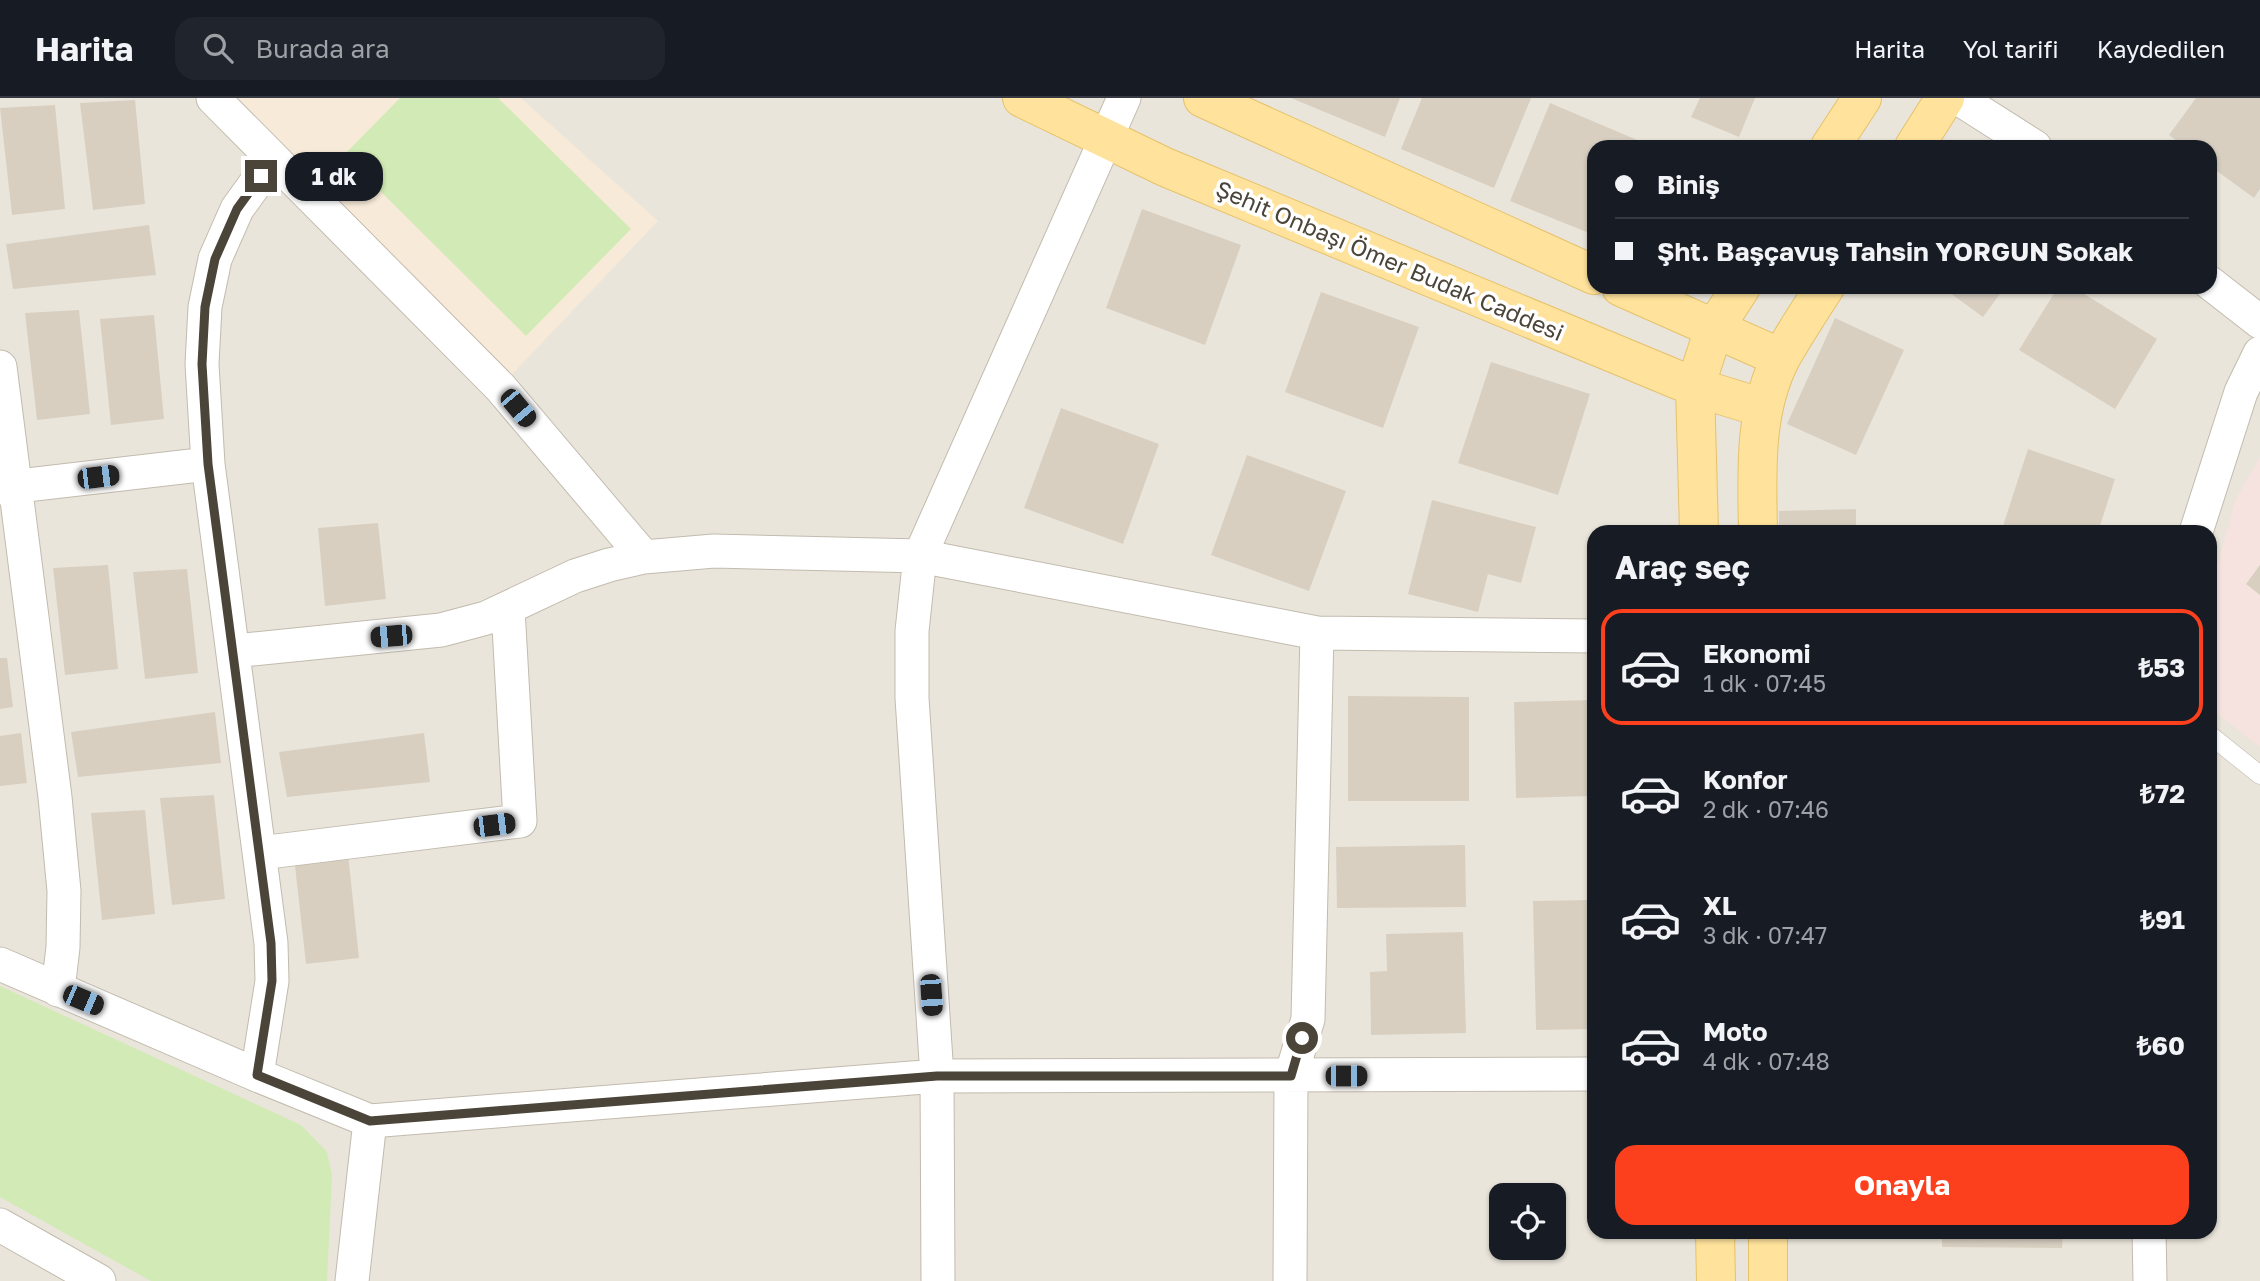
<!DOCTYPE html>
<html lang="tr">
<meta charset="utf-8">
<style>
:root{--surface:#171b24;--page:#20242c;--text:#f1f3f6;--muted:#9ea1a6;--line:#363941;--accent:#fc3f1d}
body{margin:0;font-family:"Golos Text",sans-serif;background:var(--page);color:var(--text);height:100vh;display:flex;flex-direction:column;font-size:26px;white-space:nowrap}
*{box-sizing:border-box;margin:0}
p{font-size:23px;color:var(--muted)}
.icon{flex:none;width:38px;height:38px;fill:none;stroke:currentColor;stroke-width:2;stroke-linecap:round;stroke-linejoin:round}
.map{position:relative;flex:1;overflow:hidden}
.side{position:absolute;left:1587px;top:427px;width:630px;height:714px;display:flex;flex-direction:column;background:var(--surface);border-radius:21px;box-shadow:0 2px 5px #0004}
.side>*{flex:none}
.guide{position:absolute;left:1587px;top:42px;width:630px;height:154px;border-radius:21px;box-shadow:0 2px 5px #0004;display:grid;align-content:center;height:154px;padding:0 28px;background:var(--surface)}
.buttons{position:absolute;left:1489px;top:1085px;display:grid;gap:14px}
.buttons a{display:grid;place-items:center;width:77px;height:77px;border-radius:14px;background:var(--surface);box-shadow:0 2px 5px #0004;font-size:35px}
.end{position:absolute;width:32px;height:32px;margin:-16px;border:9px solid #4b4439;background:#fff;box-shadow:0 0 0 4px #fff}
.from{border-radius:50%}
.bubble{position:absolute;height:49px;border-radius:21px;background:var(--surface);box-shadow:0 2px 5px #0004;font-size:23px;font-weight:700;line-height:49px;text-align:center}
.car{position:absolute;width:21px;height:42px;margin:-21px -10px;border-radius:9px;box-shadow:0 0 5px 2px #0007;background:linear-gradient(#222 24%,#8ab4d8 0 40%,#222 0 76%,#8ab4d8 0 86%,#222 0)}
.guide b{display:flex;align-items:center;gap:24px;height:66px;font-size:26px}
.guide b+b{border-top:2px solid var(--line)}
.guide i{width:18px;height:18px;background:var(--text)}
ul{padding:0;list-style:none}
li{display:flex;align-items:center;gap:21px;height:116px;margin:0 14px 10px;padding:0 14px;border:4px solid transparent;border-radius:21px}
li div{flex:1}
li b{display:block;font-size:26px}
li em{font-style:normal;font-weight:700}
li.current{border-color:var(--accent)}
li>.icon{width:63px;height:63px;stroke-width:1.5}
h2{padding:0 28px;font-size:32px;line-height:84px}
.cta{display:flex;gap:14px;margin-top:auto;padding:14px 28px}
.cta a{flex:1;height:80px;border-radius:21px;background:var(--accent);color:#fff;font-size:28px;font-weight:700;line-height:80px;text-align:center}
header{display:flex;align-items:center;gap:42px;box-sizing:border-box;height:98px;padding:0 35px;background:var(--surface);border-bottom:2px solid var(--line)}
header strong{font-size:33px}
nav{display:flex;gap:38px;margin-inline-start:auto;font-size:24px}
.search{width:490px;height:63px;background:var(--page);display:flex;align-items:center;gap:18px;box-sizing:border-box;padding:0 24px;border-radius:21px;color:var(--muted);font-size:26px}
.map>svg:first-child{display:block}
</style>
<header>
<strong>Harita</strong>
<div class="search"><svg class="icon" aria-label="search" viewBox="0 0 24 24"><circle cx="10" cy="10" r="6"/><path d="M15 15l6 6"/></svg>Burada ara</div>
<nav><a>Harita</a><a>Yol tarifi</a><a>Kaydedilen</a></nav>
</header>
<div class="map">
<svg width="2260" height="1183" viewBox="0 0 2260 1183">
<rect width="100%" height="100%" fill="#f6f3ec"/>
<!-- residential -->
<path fill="#eae5da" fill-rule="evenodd" d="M0,0H2260V1183H0ZM1594,49H2210V189H1594ZM1594,434H2210V1134H1594ZM1502,1097H1554V1150H1502Z"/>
<!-- commercial -->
<path fill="#f7ead8" d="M213,0H521L658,123L500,289Z"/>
<!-- medical -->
<path fill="#f6e3e0" d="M2260,359V649L2210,610V493L2236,401Z"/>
<!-- park -->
<path fill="#d2eab5" d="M400,0H498L631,131L526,238L344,57Z
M0,888L301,1027L327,1054L332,1077L327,1183H151L0,1099Z"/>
<!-- building -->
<path fill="#d8cfc1" d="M1291,0H1400L1385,39Z
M1422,0H1531L1494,90L1401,51Z
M1700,0H1755L1739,39L1691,19Z
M2196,0H2260V91L2254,100L2210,68V49H2185L2169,37Z
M135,2L145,106L93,112L80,5Z
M1550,5L1642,44L1640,49H1594V137L1510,103Z
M55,7L65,111L12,117L0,10Z
M1142,111L1241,147L1205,247L1106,210Z
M149,127L156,177L13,191L6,146Z
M1942,189H2005L1983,219Z
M2058,189H2073L2157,241L2115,311L2019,252Z
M1321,194L1419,229L1383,330L1285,294Z
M79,212L90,316L37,322L25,215Z
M154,217L164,321L111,327L100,221Z
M1835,220L1904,252L1856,357L1787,326Z
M1491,264L1590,296L1558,397L1458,365Z
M1061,310L1159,346L1123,446L1024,410Z
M2028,351L2115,381L2098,434H2001Z
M1247,357L1346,393L1309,493L1211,457Z
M1432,402L1536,429L1521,485L1488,476L1478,514L1408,496Z
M1856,411V434H1779V413Z
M378,425L386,501L325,508L318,430Z
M108,467L118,571L65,577L53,470Z
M2260,467V497L2246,486Z
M187,471L198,575L145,581L133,474Z
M0,560H7L13,609L0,611Z
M1348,598L1469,599V703H1348Z
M1594,602V698L1516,700L1514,604Z
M215,614L221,665L78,679L71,634Z
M21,635L27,685L0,688V638Z
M424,635L430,684L287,699L279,654Z
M214,697L225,801L172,807L160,700Z
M145,712L155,816L102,822L91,715Z
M1465,747L1466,809L1337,810L1336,749Z
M348,756L359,860L306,866L294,759Z
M1594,802V931L1536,932L1533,803Z
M1463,834L1466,935L1371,937L1370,874L1387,873L1386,836Z
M1942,1134H2063L2062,1150L1942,1149Z"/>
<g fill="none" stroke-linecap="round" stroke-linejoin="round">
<defs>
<path id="service" d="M2210,637L2260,677"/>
<path id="minor" d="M213,0L500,289L644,459
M1958,0L2035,49
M2210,185L2260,224
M0,269L55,699L64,793L63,849L58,892
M0,390L208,366
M2196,434L2241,294L2260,255
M234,553L441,532L486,520L575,478L609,467L644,459L714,453L920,458L1317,535L1594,538
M260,755L520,723L508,511
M0,866L257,977L370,1023L937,978L1594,976
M257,977L272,883L271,845L208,366L202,266L205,209L215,161L237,111L273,61
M0,1127L99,1183
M2149,1134L2150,1183
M352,1183L370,1023
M938,1183L937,978L912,600V533L920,458L1124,0
M1290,1183L1291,978L1308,921L1317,535"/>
<path id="primary" d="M1022,0L1165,69L1695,289L1763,310
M1203,0L1594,177
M1830,49L1862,0
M1914,49L1945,0
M1621,189L1781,260
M1699,434L1695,289L1714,231L1741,189
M1758,434C1757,375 1753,313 1782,258C1795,235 1810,212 1825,189
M1715,1134L1716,1183
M1768,1134V1183"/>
</defs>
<!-- service casing -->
<use href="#service" stroke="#c2bbae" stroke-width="19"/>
<!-- minor casing -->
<use href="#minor" stroke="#c2bbae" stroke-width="35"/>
<!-- primary casing -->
<use href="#primary" stroke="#e6c16a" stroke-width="40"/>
<!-- service -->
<use href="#service" stroke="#fff" stroke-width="18"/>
<!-- minor -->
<use href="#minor" stroke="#fff" stroke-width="33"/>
<!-- primary -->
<use href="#primary" stroke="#ffe39c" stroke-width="38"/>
</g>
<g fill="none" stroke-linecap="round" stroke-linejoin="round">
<!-- route -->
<path stroke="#4b4439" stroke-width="9" d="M261,78L237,111L215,161L205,209L202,266L208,366L271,845L272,883L257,977L370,1023L937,978H1291L1302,940"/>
</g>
<g text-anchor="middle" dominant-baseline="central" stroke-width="7" stroke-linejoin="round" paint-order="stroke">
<!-- street labels -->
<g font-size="23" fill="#4b4439" stroke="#fff">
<text transform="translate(1390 162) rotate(23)">Şehit Onbaşı Ömer Budak Caddesi</text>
</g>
</g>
</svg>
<div class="buttons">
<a><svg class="icon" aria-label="locate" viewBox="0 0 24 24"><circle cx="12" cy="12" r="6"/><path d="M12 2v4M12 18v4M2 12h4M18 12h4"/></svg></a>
</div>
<i class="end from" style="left:1302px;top:940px"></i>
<i class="end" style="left:261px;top:78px"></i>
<div class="bubble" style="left:285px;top:54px;width:98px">1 dk</div>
<i class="car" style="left:518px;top:310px;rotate:140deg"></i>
<i class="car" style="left:98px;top:379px;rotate:83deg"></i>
<i class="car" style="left:391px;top:538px;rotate:265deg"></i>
<i class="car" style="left:494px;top:727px;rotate:83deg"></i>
<i class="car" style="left:931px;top:897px;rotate:176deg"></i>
<i class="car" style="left:83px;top:902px;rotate:113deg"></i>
<i class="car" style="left:1346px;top:978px;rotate:90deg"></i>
<div class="guide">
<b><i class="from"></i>Biniş</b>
<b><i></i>Şht. Başçavuş Tahsin YORGUN Sokak</b>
</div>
<section class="side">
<h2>Araç seç</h2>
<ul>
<li class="current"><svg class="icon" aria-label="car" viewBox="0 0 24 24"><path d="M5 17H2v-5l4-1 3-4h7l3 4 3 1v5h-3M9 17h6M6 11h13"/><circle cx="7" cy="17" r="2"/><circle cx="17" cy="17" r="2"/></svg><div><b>Ekonomi</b><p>1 dk · 07:45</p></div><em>₺53</em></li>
<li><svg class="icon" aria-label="car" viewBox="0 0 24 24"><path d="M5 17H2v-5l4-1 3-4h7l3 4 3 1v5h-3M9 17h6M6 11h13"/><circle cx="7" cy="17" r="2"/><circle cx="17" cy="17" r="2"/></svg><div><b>Konfor</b><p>2 dk · 07:46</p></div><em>₺72</em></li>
<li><svg class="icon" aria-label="car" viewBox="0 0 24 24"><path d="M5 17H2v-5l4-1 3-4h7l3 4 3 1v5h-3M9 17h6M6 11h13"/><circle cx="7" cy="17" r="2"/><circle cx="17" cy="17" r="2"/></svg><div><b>XL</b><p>3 dk · 07:47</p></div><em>₺91</em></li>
<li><svg class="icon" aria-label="car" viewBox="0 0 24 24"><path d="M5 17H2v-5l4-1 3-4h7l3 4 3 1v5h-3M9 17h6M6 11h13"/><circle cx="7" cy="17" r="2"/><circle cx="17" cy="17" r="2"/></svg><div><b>Moto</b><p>4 dk · 07:48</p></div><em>₺60</em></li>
</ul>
<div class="cta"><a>Onayla</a></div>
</section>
</div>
